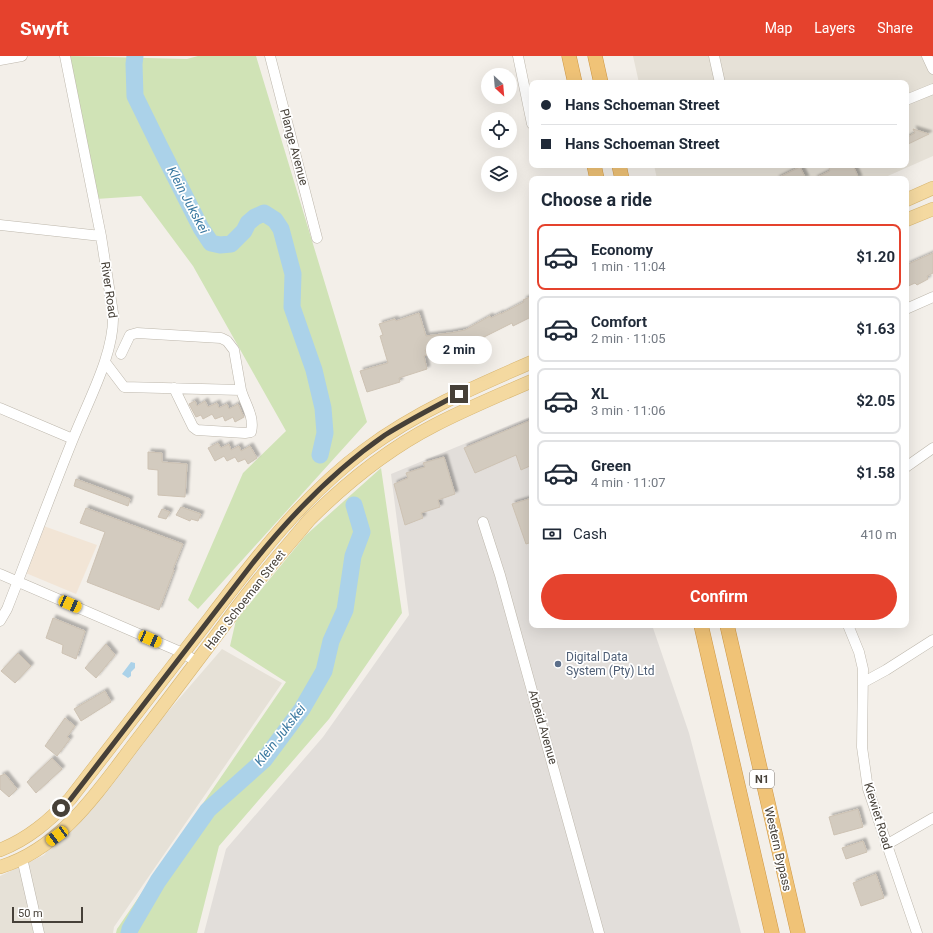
<!DOCTYPE html>
<meta charset="utf-8">
<style>
:root{--surface:#fff;--page:#f6f6f7;--text:#1f2937;--muted:#747a83;--line:#e0e1e3;--accent:#e5422d}
body{margin:0;font-family:Roboto,sans-serif;background:var(--page);color:var(--text);height:100vh;display:flex;flex-direction:column;font-size:15px;white-space:nowrap}
*{box-sizing:border-box;margin:0}
p{font-size:13px;color:var(--muted)}
.icon{flex:none;width:22px;height:22px;fill:none;stroke:currentColor;stroke-width:2;stroke-linecap:round;stroke-linejoin:round}
.map{position:relative;flex:1;overflow:hidden}
.details{position:absolute;left:529px;top:120px;width:380px;height:452px;display:flex;flex-direction:column;background:var(--surface);border-radius:8px;box-shadow:0 4px 16px #0002}
.details>*{flex:none}
.top-card{position:absolute;left:529px;top:24px;width:380px;height:88px;border-radius:8px;box-shadow:0 4px 16px #0002;display:grid;align-content:center;height:88px;padding:0 12px;background:var(--surface)}
.needle{width:26px;rotate:154deg}
.tools{position:absolute;left:481px;top:12px;display:grid;gap:8px}
.tools a{display:grid;place-items:center;width:36px;height:36px;border-radius:50%;background:var(--surface);box-shadow:0 4px 16px #0002;font-size:20px}
.scale{position:absolute;left:12px;bottom:10px;width:71px;box-sizing:border-box;padding-left:4px;border:2px solid #464038;border-top:0;font-size:11px;line-height:14px;white-space:nowrap;color:#464038;-webkit-text-stroke:3px #fff;paint-order:stroke}
.end{position:absolute;width:18px;height:18px;margin:-9px;border:5px solid #464038;background:#fff;box-shadow:0 0 0 2px #fff}
.from{border-radius:50%}
.bubble{position:absolute;height:28px;border-radius:14px;background:var(--surface);box-shadow:0 4px 16px #0002;font-size:13px;font-weight:700;line-height:28px;text-align:center}
.car{position:absolute;width:12px;height:24px;margin:-12px -6px;border-radius:5px;box-shadow:0 0 3px 1px #0007;background:linear-gradient(#f5c518 24%,#345 0 40%,#f5c518 0 76%,#345 0 86%,#f5c518 0)}
.top-card b{display:flex;align-items:center;gap:14px;height:38px;font-size:15px}
.top-card b+b{border-top:1px solid var(--line)}
.top-card i{width:10px;height:10px;background:var(--text)}
ul{padding:0;list-style:none}
li{display:flex;align-items:center;gap:12px;height:66px;margin:0 8px 6px;padding:0 4px;border:2px solid var(--line);border-radius:8px}
li div{flex:1}
li b{display:block;font-size:15px}
li em{font-style:normal;font-weight:700}
li.on{border-color:var(--accent)}
li>.icon{width:36px;height:36px;stroke-width:1.5}
h2{padding:0 12px;font-size:18px;line-height:48px}
.pay{display:flex;align-items:center;gap:10px;height:44px;padding:0 12px;font-size:15px}
.pay p{margin-inline-start:auto}
.action{display:flex;gap:8px;margin-top:auto;padding:8px 12px}
.action a{flex:1;height:46px;border-radius:24px;background:var(--accent);color:#fff;font-size:16px;font-weight:700;line-height:46px;text-align:center}
header{display:flex;align-items:center;gap:24px;box-sizing:border-box;height:56px;padding:0 20px;background:var(--accent);color:#fff}
header strong{font-size:19px}
nav{display:flex;gap:22px;margin-inline-start:auto;font-size:14px}
.map>svg:first-child{display:block}
</style>
<header>
<strong>Swyft</strong>
<nav><a>Map</a><a>Layers</a><a>Share</a></nav>
</header>
<div class="map">
<svg width="933" height="877" viewBox="0 0 933 877">
<defs>
<filter id="shadow"><feDropShadow dx="3" dy="-3" stdDeviation="1" flood-color="#0004"/></filter>
</defs>
<rect width="100%" height="100%" fill="#f3efe9"/>
<!-- residential -->
<path fill="#e6e1d7" d="M633,0H929L933,9V100L881,123H657L654,109H906V27H639Z
M222,593L282,627L114,871L113,877H0V820L44,799Z"/>
<!-- commercial -->
<path fill="#f2e5d6" d="M38,468L97,489L76,538L21,515Z"/>
<!-- industrial -->
<path fill="#e2deda" d="M532,360V569H652L689,677L741,877H204L226,793L323,681L409,559L391,418Z"/>
<!-- green -->
<path fill="#d0e3b6" d="M68,0L187,3L198,0H256L367,366L198,553L188,544L243,417L286,375L193,210L141,140L96,143Z
M381,412L402,557L329,663L219,790L197,877H116L117,873L286,626L230,590L236,564L306,479Z"/>
<!-- water -->
<path fill="#abd2e9" d="M131,606L135,607V612L131,616V620L128,622L122,618Z"/>
<g fill="none" stroke-linecap="round" stroke-linejoin="round">
<!-- river -->
<path stroke="#abd2e9" stroke-width="17" d="M135,0L134,8L135,40L160,91L201,172L211,187L220,189L231,188L244,175L248,167L255,161L264,157L275,164L281,173L293,218L292,251L314,314L323,352L325,377L320,399
M129,877L130,873L158,825L208,754L264,704L302,653L324,615L331,585L345,554L353,500L362,476L354,449"/>
</g>
<!-- building -->
<path fill="#d3cbbf" stroke="#cdc2b3" filter="url(#shadow)" d="M913,73L929,78L906,89V82L915,77Z
M828,109H853L859,123H814L830,115Z
M800,111L806,123H776Z
M933,197V217L927,220L928,223L917,229L915,227L906,231V209Z
M532,240V262L531,261L513,270L512,267L470,288L425,294L427,299L424,300L427,313L399,322L400,326L367,336L360,315L388,307L380,280L383,279L379,268L395,263L396,265L419,257L426,280L450,277L465,274L490,260L491,262L501,257V258L520,248L524,246L523,244Z
M195,345L197,350L205,345L208,351L217,347L219,352L227,348L229,353L238,348L244,361L235,366L233,361L225,365L223,360L215,363L212,358L203,363L201,359L196,361L189,348Z
M529,365L532,372V409L521,414L516,399L475,417L464,392Z
M218,387L221,392L229,388L231,394L239,390L241,395L250,390L257,402L248,408L245,403L238,406L235,401L227,405L224,400L215,405L208,392Z
M148,396L162,397V406L187,408L185,441L158,439V414L148,413Z
M444,401L455,438L438,444L440,451L421,457L423,462L405,469L394,428L408,422L406,417L425,411L423,407Z
M76,423L130,443L128,450L74,430Z
M532,442V486L526,488L512,448Z
M181,451L201,458L198,465L191,463L190,465L176,459Z
M86,452L183,488L173,513L174,514L159,554L87,526L105,476L80,467Z
M162,453L170,456L166,463L158,461Z
M53,562L85,575L76,603L62,597L63,589L46,582Z
M106,588L115,599L96,622L85,612Z
M18,597L31,610L15,627L1,615Z
M105,635L111,646L81,665L74,653Z
M65,662L75,670L67,681L70,683L57,700L45,690Z
M52,702L62,713L36,737L27,726Z
M5,718L17,733L9,741L0,733V720Z
M858,753L863,771L834,779L829,761Z
M863,785L867,796L846,803L842,792Z
M876,818L884,842L861,850L853,827Z"/>
<g fill="none" stroke-linecap="round" stroke-linejoin="round">
<defs>
<path id="minor" d="M270,0L317,182
M518,0L532,68
M714,0L720,27
M927,0L933,13
M0,4L22,0
M906,44L933,33
M0,169L101,180
M906,253L933,241
M121,298L130,279L137,277L221,282L227,285L234,294L241,334
M105,306L124,331L241,334C245,348 255,361 251,376L245,377L197,374L193,371L174,332
M0,352L73,383
M906,411L933,392
M483,466L500,519L599,877
M0,518L183,597L197,606
M0,565L7,553C29,497 50,440 73,383C88,345 115,297 113,257L101,180L65,0
M848,569L859,596L863,613L862,691L868,733L917,877
M864,626L886,614L933,584
M886,789L933,762
M22,802L39,877"/>
<path id="major" d="M906,144L933,132
M906,164L933,153
M0,794C28,783 49,765 70,743C116,684 162,625 207,566C255,503 302,441 365,394C416,356 474,331 532,306
M0,811C64,792 102,729 141,679C173,637 205,595 236,553C259,522 285,493 309,464C346,427 388,393 435,369C466,353 499,339 532,325"/>
<path id="highway" d="M569,0L575,27
M595,0L601,27
M594,109L597,123
M619,109L622,123
M701,569L772,877
M727,569L798,877"/>
</defs>
<!-- minor casing -->
<use href="#minor" stroke="#bdb7ac" stroke-width="11"/>
<!-- major casing -->
<use href="#major" stroke="#d8b671" stroke-width="14"/>
<!-- highway casing -->
<use href="#highway" stroke="#ce9847" stroke-width="15"/>
<!-- minor -->
<use href="#minor" stroke="#fff" stroke-width="10"/>
<!-- major -->
<use href="#major" stroke="#f4d9a0" stroke-width="13"/>
<!-- highway -->
<use href="#highway" stroke="#f0c377" stroke-width="14"/>
</g>
<g fill="none" stroke-linecap="round" stroke-linejoin="round">
<!-- route -->
<path stroke="#464038" stroke-width="5" d="M61,752L70,744L252,508C291,459 333,415 385,379C409,364 434,351 459,338"/>
</g>
<!-- markers -->
<circle fill="#5c6f8a" stroke="#fff" stroke-width="1.5" cx="558" cy="608" r="4"/>
<g text-anchor="middle" dominant-baseline="central" stroke-width="3.5" stroke-linejoin="round" paint-order="stroke">
<!-- shield labels -->
<rect fill="#fff" stroke="#7e7974" stroke-width="1" x="750" y="714" width="24" height="18" rx="3"/>
<g font-size="11" font-weight="bold" fill="#464038">
<text x="762" y="723">N1</text>
</g>
<!-- street labels -->
<g font-size="12" fill="#464038" stroke="#fff">
<text transform="translate(294 91) rotate(75)">Plange Avenue</text>
<text transform="translate(109 234) rotate(82)">River Road</text>
<text transform="translate(245 544) rotate(-52)">Hans Schoeman Street</text>
<text transform="translate(543 671) rotate(74)">Arbeid Avenue</text>
<text transform="translate(878 760) rotate(73)">Kiewiet Road</text>
<text transform="translate(778 793) rotate(77)">Western Bypass</text>
</g>
<!-- service labels -->
<g font-size="12" fill="#4e5e75" stroke="#fff" text-anchor="start">
<text x="566" y="601">Digital Data<tspan x="566" dy="14">System (Pty) Ltd</tspan></text>
</g>
<!-- water labels -->
<g font-size="13" font-style="italic" fill="#3978a0" stroke="#fff">
<text transform="translate(188 144) rotate(62)">Klein Jukskei</text>
<text transform="translate(280 679) rotate(-52)">Klein Jukskei</text>
</g>
</g>
</svg>
<div class="tools">
<a><svg class="needle" viewBox="-14 -14 28 28"><path d="M0-13l5 13h-10z" fill="#e53935"/><path d="M0 13l5-13h-10z" fill="#747a83"/></svg></a>
<a><svg class="icon" aria-label="locate" viewBox="0 0 24 24"><circle cx="12" cy="12" r="6"/><path d="M12 2v4M12 18v4M2 12h4M18 12h4"/></svg></a>
<a><svg class="icon" aria-label="layers" viewBox="0 0 24 24"><path d="M12 4l9 5-9 5-9-5zM3 14l9 5 9-5"/></svg></a>
</div>
<div class="scale">50 m</div>
<i class="end from" style="left:61px;top:752px"></i>
<i class="end" style="left:459px;top:338px"></i>
<div class="bubble" style="left:426px;top:280px;width:66px">2 min</div>
<i class="car" style="left:70px;top:548px;rotate:114deg"></i>
<i class="car" style="left:150px;top:583px;rotate:113deg"></i>
<i class="car" style="left:57px;top:780px;rotate:234deg"></i>
<div class="top-card">
<b><i class="from"></i>Hans Schoeman Street</b>
<b><i></i>Hans Schoeman Street</b>
</div>
<section class="details">
<h2>Choose a ride</h2>
<ul>
<li class="on"><svg class="icon" aria-label="car" viewBox="0 0 24 24"><path d="M5 17H2v-5l4-1 3-4h7l3 4 3 1v5h-3M9 17h6M6 11h13"/><circle cx="7" cy="17" r="2"/><circle cx="17" cy="17" r="2"/></svg><div><b>Economy</b><p>1 min · 11:04</p></div><em>$1.20</em></li>
<li><svg class="icon" aria-label="car" viewBox="0 0 24 24"><path d="M5 17H2v-5l4-1 3-4h7l3 4 3 1v5h-3M9 17h6M6 11h13"/><circle cx="7" cy="17" r="2"/><circle cx="17" cy="17" r="2"/></svg><div><b>Comfort</b><p>2 min · 11:05</p></div><em>$1.63</em></li>
<li><svg class="icon" aria-label="car" viewBox="0 0 24 24"><path d="M5 17H2v-5l4-1 3-4h7l3 4 3 1v5h-3M9 17h6M6 11h13"/><circle cx="7" cy="17" r="2"/><circle cx="17" cy="17" r="2"/></svg><div><b>XL</b><p>3 min · 11:06</p></div><em>$2.05</em></li>
<li><svg class="icon" aria-label="car" viewBox="0 0 24 24"><path d="M5 17H2v-5l4-1 3-4h7l3 4 3 1v5h-3M9 17h6M6 11h13"/><circle cx="7" cy="17" r="2"/><circle cx="17" cy="17" r="2"/></svg><div><b>Green</b><p>4 min · 11:07</p></div><em>$1.58</em></li>
</ul>
<div class="pay"><svg class="icon" aria-label="cash" viewBox="0 0 24 24"><path d="M3 7h18v10H3z"/><circle cx="12" cy="12" r="2"/></svg>Cash<p>410 m</p></div>
<div class="action"><a>Confirm</a></div>
</section>
</div>
